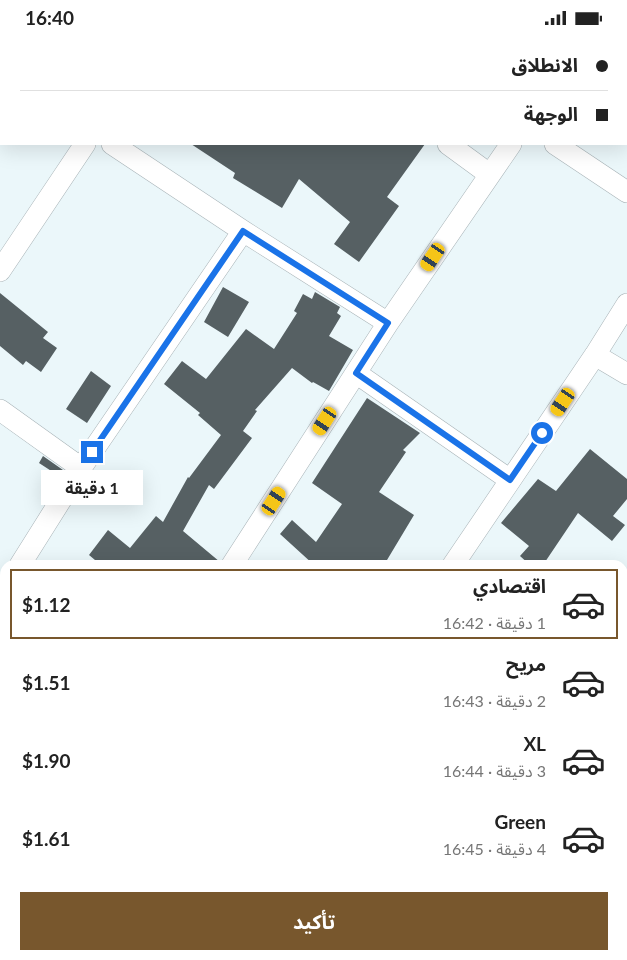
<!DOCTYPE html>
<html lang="ar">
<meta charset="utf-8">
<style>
:root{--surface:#fff;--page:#f2f2f2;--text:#222;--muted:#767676;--line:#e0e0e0;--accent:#78572d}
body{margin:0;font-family:Lato,"Noto Sans Arabic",sans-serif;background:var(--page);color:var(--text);direction:rtl;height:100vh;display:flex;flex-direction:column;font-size:19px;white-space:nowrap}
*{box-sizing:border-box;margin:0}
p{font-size:16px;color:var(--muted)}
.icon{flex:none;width:28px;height:28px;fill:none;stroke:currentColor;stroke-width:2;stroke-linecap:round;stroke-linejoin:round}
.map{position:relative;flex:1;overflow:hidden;direction:ltr}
.details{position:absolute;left:0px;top:525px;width:628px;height:400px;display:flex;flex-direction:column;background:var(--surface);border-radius:15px 15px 0 0;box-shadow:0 5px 20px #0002;direction:rtl}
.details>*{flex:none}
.guide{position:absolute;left:0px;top:0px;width:628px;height:110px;box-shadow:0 5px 20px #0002;direction:rtl;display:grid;align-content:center;height:110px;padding:0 20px;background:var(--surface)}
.end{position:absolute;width:22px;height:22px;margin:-11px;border:6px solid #1a73e8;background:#fff;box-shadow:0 0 0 2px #fff}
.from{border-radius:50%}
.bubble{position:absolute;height:35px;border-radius:0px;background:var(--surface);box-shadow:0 5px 20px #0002;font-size:16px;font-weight:700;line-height:35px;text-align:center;direction:rtl}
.car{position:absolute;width:15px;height:30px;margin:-15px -8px;border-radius:6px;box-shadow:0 0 4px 1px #0007;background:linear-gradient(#f5c518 24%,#345 0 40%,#f5c518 0 76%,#345 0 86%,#f5c518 0)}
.guide b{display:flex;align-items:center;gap:18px;height:48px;font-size:19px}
.guide b+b{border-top:1px solid var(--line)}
.guide i{width:12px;height:12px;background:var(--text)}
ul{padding:9px 0 0;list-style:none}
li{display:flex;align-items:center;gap:15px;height:70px;margin:0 10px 8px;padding:0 10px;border:2px solid transparent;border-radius:0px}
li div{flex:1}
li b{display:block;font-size:19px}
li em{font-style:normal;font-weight:700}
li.on{border-color:var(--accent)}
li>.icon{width:45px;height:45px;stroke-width:1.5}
.button{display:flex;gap:10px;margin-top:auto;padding:10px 20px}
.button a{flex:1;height:58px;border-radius:0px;background:var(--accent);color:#fff;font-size:20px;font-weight:700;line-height:58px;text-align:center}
.status{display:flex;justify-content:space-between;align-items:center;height:35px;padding:0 25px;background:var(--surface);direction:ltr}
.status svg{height:14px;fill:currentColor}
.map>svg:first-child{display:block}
</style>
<div class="status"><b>16:40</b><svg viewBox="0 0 49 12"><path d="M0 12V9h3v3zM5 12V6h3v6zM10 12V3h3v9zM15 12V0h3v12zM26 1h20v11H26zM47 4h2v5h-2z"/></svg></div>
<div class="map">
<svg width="627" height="925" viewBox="0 0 627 925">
<rect width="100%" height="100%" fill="#ebf7fa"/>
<!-- building -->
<path fill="#566063" d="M191,109H425L387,162L399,171L359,227L334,209L350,187L299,144L282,173L233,143L235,138Z
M223,252L249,267L228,302L204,287Z
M315,257L340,272L337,278L341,281L329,301L353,315L329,356L313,347L312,348L292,333L255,375L257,376L243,396L252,403L214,454L209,450L183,496L220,527V530H101L89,520L108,495L130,513L156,481L163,487L188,442L189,443L221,400L198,380L200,378L164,349L182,326L206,344L246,294L274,314L297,278L294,276L303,259L312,264Z
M0,258L48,297L43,303L57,313L41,337L26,326L23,330L0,311Z
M91,336L111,351L87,388L66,374Z
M367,363L420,398L403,415L406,417L379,457L414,480L384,530H314L280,499L292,485L316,507L342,469L312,448Z
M590,414L627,444V464L613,481L625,490L612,506L578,478L543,530H530L520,521L529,511L501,488L538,444L556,456Z
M43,421L63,435L59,441L39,428Z"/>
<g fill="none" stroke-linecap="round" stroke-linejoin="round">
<defs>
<path id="minor" d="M26,0L28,1
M301,0L303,1
M156,1L157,0
M355,1V0
M586,1L587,0
M112,109L243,196L388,288
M448,109L489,139
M555,109L627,157
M0,236L85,109
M595,320L627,339
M356,338L510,445
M0,375L81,433L20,530
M81,433L243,196
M232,530L388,288L511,109
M453,530L595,320L627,269
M0,562L5,554
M622,624L627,617
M0,637L5,640
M622,781L627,784
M0,830L5,822
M125,920L132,925
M437,920L444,925
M167,925L170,920
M381,925L383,920
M621,925L627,915"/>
</defs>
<!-- minor casing -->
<use href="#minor" stroke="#a8b3b7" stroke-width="22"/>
<!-- minor -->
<use href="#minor" stroke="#fff" stroke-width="21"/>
</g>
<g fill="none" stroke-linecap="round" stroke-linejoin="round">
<!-- route -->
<path stroke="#1a73e8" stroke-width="6" d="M92,417L243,196L388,288L356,338L510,445L542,398"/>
</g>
</svg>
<i class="end from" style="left:542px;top:398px"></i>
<i class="end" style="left:92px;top:417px"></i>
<div class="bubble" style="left:41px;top:435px;width:102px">1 دقيقة</div>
<i class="car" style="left:433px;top:222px;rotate:214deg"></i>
<i class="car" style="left:563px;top:367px;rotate:214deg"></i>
<i class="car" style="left:325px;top:386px;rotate:213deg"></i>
<i class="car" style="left:274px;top:466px;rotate:33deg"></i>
<div class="guide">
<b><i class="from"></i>الانطلاق</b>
<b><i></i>الوجهة</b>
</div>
<section class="details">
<ul>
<li class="on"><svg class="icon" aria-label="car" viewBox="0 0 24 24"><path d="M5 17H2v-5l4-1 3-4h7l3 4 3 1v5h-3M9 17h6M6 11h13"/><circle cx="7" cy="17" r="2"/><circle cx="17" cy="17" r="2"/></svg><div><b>اقتصادي</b><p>1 دقيقة · 16:42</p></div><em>$1.12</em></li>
<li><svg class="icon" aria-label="car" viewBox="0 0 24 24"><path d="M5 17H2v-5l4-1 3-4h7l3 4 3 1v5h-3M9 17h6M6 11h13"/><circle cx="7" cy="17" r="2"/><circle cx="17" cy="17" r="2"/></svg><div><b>مريح</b><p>2 دقيقة · 16:43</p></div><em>$1.51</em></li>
<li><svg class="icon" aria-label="car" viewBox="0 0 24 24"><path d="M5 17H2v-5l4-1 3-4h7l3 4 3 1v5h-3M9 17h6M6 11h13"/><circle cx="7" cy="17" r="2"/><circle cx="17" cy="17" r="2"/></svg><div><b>XL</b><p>3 دقيقة · 16:44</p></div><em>$1.90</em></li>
<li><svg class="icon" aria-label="car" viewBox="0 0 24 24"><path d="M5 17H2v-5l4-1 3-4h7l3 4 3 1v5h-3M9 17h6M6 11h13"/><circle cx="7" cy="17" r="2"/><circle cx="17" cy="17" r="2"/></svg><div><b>Green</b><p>4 دقيقة · 16:45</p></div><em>$1.61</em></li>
</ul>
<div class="button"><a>تأكيد</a></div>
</section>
</div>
